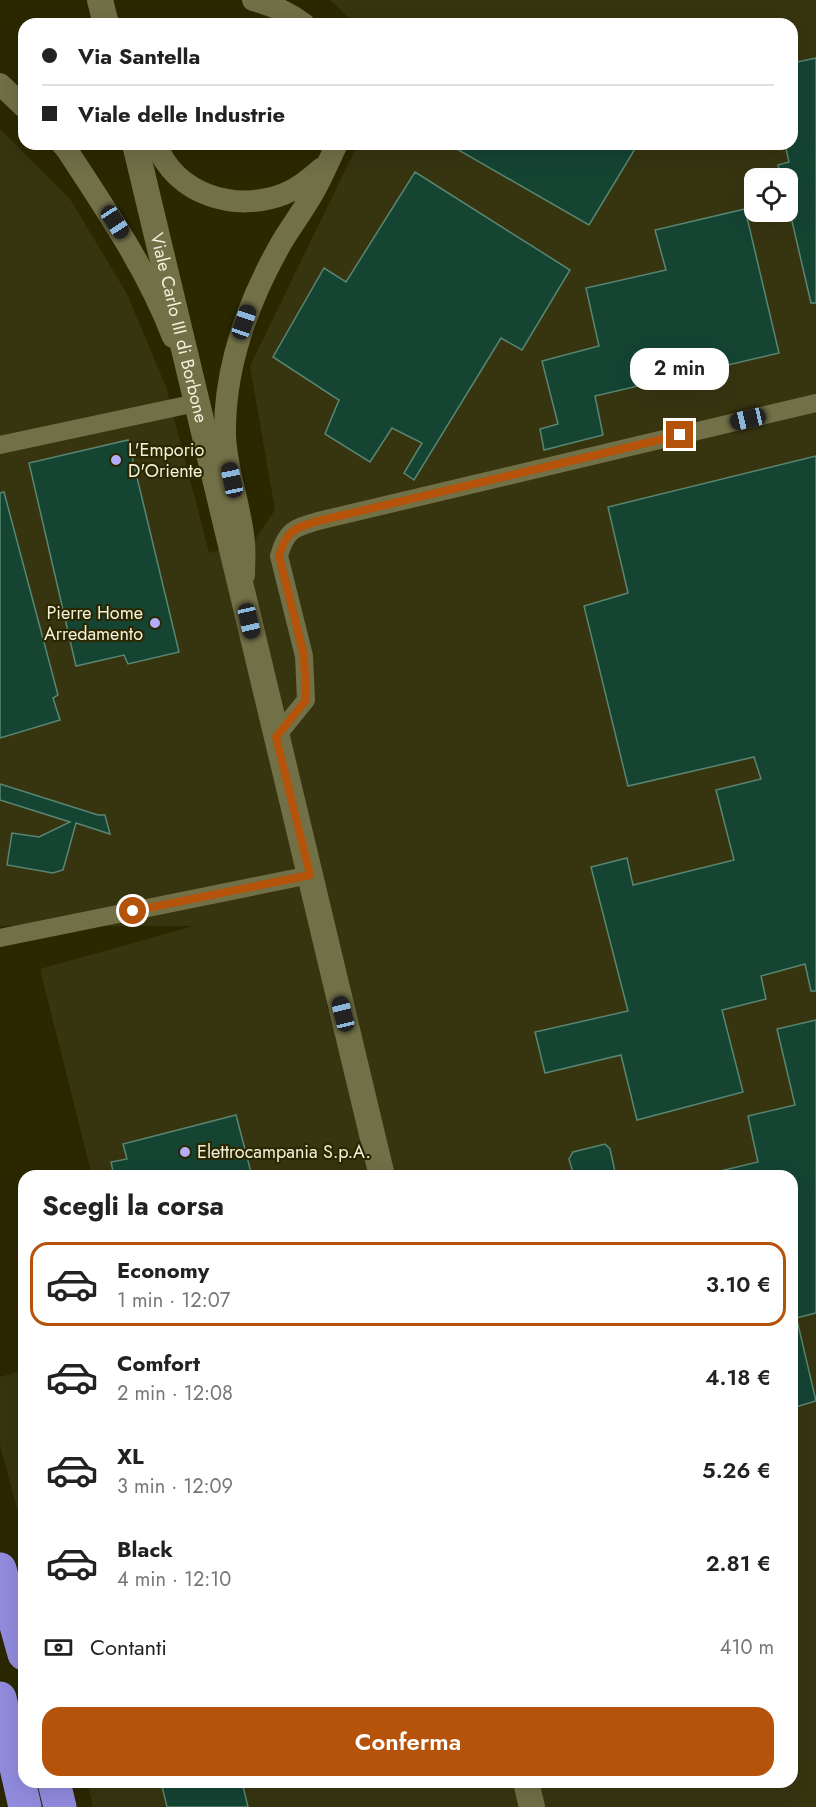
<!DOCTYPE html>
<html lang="it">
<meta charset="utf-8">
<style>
:root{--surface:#fff;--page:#f2f2f2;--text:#222;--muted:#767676;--line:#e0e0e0;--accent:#b45309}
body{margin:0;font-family:Jost,sans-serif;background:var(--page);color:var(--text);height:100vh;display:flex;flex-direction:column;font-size:22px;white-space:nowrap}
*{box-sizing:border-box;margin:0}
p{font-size:20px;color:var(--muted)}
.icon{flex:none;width:33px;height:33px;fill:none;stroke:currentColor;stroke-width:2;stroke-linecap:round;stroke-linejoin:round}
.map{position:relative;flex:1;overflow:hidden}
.drawer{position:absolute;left:18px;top:1170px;width:780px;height:618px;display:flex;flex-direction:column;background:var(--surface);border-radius:18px;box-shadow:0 6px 24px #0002}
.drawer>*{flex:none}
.banner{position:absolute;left:18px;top:18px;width:780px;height:132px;border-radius:18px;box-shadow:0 6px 24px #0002;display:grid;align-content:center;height:132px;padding:0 24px;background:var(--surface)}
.controls{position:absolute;left:744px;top:168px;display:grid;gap:12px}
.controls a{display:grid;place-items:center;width:54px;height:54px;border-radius:12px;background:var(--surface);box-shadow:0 6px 24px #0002;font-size:30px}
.end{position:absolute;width:27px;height:27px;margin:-14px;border:8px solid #b45309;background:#fff;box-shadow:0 0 0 3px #fff}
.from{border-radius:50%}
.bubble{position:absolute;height:42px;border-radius:18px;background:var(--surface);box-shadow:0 6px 24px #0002;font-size:20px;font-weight:600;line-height:42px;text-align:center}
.car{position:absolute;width:18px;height:36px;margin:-18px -9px;border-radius:8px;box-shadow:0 0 4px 2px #0007;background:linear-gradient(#222 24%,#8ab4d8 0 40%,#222 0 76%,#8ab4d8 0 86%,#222 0)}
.banner b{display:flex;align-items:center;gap:21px;height:57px;font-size:22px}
.banner b+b{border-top:2px solid var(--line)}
.banner i{width:15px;height:15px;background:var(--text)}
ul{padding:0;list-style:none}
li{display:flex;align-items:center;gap:18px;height:84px;margin:0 12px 9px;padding:0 12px;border:3px solid transparent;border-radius:18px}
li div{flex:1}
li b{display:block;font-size:22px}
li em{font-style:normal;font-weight:600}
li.current{border-color:var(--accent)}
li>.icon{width:54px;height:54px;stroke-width:1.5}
h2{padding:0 24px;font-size:27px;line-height:72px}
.pay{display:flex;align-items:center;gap:15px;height:66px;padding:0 24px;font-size:22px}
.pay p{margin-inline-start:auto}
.primary-button{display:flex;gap:12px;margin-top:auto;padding:12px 24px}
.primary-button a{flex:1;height:69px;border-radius:18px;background:var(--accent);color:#fff;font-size:24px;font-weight:600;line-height:69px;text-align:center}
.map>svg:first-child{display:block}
</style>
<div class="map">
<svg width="816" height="1807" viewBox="0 0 816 1807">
<rect width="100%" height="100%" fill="#2b2800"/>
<!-- built -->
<path fill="#373510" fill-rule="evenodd" d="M330,0H816V1807H93L87,1782H792V1176H92L40,969L194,926H0V129L70,199L127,294L166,387L209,553L255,540L275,510L250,366L358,144H792V24H355ZM754,178H788V212H754Z
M24,1370V1534L0,1445V1377Z"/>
<!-- building -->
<path fill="#154433" stroke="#588672" stroke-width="1.5" d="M816,58V303H811L788,204V178H781L778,165L789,162L785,144H792V63Z
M448,144H638L589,225Z
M415,172L570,270L522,350L501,338L414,480L404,473L422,443L392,428L370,462L325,434L339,400L273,357L324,268L346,282Z
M745,209L779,353L595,396L603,435L544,450L540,429L558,424L542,361L599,346L586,288L666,270L655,230Z
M128,440L179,652L128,664L124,655L76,666L29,463Z
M816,456V991H811L805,964L761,976L766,999L722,1010L743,1092L637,1120L621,1055L545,1073L535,1032L628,1011L591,867L627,858L633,885L734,860L716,790L761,779L754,757L628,786L584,606L628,593L608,507Z
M4,492L58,695L53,698L60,720L0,738V493Z
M0,784L98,815H105L110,834L76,823L63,870L53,873L7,865L12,833L39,837L70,822L0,800Z
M816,1020V1313L792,1319V1176H721L720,1171L758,1162L748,1116L795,1105L777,1029Z
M236,1115L252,1176H114L111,1162L127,1159L123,1144Z
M605,1144L610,1149L616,1176H574L569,1159L573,1152Z
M797,1320L816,1401L792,1408V1321Z
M161,1782H242L248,1807H167Z"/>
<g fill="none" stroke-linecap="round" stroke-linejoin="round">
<!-- minor -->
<path stroke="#727047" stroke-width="18" d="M0,445L196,403
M276,737L306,700L304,656L279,556C286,530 294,528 318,521L816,403
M0,938L310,875"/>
<!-- tertiary -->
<path stroke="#727047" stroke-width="22" d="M253,0C272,5 288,12 304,24
M0,84L24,107
M62,144L67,150C106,210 147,269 173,337
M156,144C176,195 235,213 284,194C299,188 310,178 322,168
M244,575C244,564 245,553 244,543C241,506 226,471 225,435C224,365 249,299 283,240C293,224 304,209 313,193C322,178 329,160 337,144"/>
<!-- secondary -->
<g stroke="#727047" stroke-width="26">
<path d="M100,0L106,24"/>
<path id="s1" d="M135,144L382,1176"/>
<path d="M526,1782L532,1807"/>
</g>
<!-- motorway -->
<path stroke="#928cdf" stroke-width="33" d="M0,1569L24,1654
M0,1698L25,1807
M54,1782L60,1807"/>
</g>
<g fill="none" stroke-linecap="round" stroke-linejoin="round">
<!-- route -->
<path stroke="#b45309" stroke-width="8" d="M133,911L310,875L276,737L306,700L304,656L279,556C287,530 294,528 318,521L680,435"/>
</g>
<!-- markers -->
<g fill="#b1adfa" stroke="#2b2800" stroke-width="2">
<circle cx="116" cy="460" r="6"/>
<circle cx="155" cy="623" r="6"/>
<circle cx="185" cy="1152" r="6"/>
</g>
<g text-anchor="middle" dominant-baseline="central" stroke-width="4.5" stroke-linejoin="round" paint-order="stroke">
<!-- street labels -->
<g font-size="18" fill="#f2f2dc" stroke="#2b2800">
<text stroke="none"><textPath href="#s1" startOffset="189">Viale Carlo III di Borbone</textPath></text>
</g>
<!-- poi labels -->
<g font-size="18" fill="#f2f2dc" stroke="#2b2800" text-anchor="start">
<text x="128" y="450">L'Emporio<tspan x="128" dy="21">D'Oriente</tspan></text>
<text x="143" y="613" text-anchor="end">Pierre Home<tspan x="143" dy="21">Arredamento</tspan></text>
<text x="197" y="1152">Elettrocampania S.p.A.</text>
</g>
</g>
</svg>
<div class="controls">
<a><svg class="icon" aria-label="locate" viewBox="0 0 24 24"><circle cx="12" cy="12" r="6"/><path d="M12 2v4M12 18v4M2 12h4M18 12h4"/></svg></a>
</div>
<i class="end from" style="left:133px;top:911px"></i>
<i class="end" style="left:680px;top:435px"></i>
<div class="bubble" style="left:630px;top:348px;width:99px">2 min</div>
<i class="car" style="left:115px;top:222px;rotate:147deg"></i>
<i class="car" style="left:244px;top:322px;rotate:19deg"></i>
<i class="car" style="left:748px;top:419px;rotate:257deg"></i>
<i class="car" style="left:232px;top:480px;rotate:348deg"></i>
<i class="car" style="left:249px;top:621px;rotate:167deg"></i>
<i class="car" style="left:343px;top:1014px;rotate:346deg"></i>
<div class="banner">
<b><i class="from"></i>Via Santella</b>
<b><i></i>Viale delle Industrie</b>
</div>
<section class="drawer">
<h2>Scegli la corsa</h2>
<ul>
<li class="current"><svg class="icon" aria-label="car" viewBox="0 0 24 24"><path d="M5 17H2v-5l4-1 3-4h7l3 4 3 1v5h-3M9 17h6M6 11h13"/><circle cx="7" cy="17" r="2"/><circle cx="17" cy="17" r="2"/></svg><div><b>Economy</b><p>1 min · 12:07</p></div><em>3.10 €</em></li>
<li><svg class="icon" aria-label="car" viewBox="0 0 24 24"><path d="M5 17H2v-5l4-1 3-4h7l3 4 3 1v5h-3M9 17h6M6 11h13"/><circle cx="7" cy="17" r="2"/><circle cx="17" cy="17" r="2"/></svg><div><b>Comfort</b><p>2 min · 12:08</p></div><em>4.18 €</em></li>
<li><svg class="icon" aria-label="car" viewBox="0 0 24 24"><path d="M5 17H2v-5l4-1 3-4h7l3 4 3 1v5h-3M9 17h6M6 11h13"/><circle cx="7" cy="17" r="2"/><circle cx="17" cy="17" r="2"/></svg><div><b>XL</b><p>3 min · 12:09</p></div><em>5.26 €</em></li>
<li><svg class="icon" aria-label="car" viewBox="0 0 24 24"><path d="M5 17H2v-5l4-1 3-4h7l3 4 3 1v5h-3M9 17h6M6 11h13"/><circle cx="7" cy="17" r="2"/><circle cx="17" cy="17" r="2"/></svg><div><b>Black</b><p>4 min · 12:10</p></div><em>2.81 €</em></li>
</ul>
<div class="pay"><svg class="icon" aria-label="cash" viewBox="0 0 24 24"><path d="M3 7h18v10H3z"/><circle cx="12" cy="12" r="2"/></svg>Contanti<p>410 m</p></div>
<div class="primary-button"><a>Conferma</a></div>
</section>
</div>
